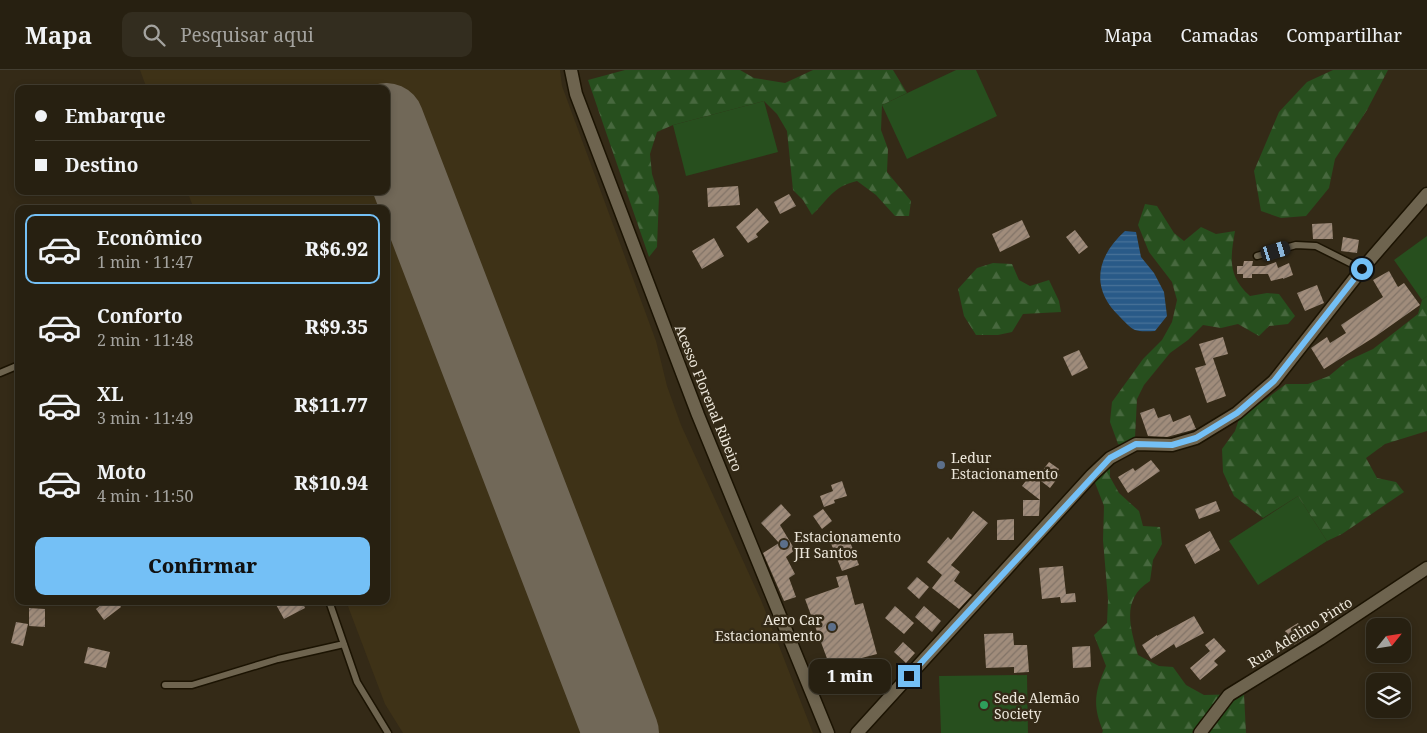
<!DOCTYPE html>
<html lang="pt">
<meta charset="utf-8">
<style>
:root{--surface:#272011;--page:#332d1f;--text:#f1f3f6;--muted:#a4a39f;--line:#433e31;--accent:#74c0f6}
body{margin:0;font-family:"Noto Serif",serif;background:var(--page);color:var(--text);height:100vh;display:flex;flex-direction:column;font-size:19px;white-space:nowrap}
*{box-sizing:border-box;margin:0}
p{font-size:16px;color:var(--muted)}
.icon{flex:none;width:28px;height:28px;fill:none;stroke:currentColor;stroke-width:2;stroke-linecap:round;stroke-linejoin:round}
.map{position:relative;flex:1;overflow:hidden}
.sheet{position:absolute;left:15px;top:135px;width:375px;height:400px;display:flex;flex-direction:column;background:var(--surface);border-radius:10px;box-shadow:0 2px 8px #0003,0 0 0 1px var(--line)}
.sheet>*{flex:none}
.hud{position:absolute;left:15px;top:15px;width:375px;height:110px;border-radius:10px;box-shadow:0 2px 8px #0003,0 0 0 1px var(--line);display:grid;align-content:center;height:110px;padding:0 20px;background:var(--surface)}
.needle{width:32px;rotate:60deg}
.tools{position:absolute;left:1366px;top:548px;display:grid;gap:10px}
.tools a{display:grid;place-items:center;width:45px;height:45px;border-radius:10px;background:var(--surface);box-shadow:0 2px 8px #0003,0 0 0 1px var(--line);font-size:25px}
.end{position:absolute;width:22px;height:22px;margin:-11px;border:6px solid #74c0f6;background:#111;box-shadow:0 0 0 2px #111}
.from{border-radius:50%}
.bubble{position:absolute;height:35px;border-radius:10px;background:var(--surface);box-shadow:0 2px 8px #0003,0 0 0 1px var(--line);font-size:16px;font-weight:800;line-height:35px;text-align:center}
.car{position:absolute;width:15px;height:30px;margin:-15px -8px;border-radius:6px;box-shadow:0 0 4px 1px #0007;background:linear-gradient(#222 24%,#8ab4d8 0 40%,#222 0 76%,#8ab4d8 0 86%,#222 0)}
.hud b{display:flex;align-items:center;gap:18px;height:48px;font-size:19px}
.hud b+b{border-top:1px solid var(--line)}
.hud i{width:12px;height:12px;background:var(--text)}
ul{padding:9px 0 0;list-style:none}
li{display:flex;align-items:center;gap:15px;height:70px;margin:0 10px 8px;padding:0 10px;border:2px solid transparent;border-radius:10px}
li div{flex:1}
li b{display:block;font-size:19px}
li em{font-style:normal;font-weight:800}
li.current{border-color:var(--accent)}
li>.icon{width:45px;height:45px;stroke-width:1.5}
.action{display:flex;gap:10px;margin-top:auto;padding:10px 20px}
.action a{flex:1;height:58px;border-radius:10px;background:var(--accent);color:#111;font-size:20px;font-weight:800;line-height:58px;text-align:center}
header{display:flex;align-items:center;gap:30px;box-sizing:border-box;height:70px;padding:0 25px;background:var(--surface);border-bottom:1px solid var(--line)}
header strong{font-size:24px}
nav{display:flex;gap:28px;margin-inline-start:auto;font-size:18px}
.search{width:350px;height:45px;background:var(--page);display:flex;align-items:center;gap:12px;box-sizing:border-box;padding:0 18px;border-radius:10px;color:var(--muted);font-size:19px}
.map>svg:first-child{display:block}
</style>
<header>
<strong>Mapa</strong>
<div class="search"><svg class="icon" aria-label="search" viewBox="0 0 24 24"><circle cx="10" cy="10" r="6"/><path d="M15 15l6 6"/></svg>Pesquisar aqui</div>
<nav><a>Mapa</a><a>Camadas</a><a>Compartilhar</a></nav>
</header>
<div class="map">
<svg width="1427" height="663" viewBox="0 0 1427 663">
<defs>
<pattern id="forest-firs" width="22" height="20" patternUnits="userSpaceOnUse" patternTransform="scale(1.25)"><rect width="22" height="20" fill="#274f1e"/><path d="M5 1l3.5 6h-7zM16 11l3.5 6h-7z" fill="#47683e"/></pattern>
<pattern id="water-rules" width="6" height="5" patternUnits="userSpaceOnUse" patternTransform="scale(1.25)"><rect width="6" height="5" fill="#295a88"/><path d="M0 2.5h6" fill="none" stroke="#487298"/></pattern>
<pattern id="building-hatch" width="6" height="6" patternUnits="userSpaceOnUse" patternTransform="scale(1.25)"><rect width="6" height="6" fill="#a08c7b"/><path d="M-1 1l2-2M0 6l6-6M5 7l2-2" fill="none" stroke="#817367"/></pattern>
</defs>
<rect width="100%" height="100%" fill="#342a17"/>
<!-- built -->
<path fill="#3e3217" d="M140,0H560L562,16L656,271L667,316L681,355L761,530L813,663H403L385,634L346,531H386V139H194L187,121H386V19H147Z"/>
<!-- green -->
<path fill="#274f1e" d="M956,0H976L997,46L907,89L882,35Z
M764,31L778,82L686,106L673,55Z
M1427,166V226L1422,230L1394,190Z
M1298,426L1327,471L1258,515L1229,471Z
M1027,605L1028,663H941L939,606Z"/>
<!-- forest -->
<path fill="url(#forest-firs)" d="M625,0H740L754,8L785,13L813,0H893L907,23L882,35L881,60L888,79L887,102L911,131L909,146H895L876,125L857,111C832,117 829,129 812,145L803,130L793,120L787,61L777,44L764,31L673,55L657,62L650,84L652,104L659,126L657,177L649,187L588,10Z
M1333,0H1388L1367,40L1335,89L1329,118L1306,146L1281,148L1261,141L1254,101L1279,42L1307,12Z
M1145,134L1157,136L1174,163L1184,171L1201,157L1216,164L1235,161C1230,190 1228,206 1250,226L1267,223L1279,224L1295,246L1288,254L1269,256L1259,266L1238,254L1221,258L1203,255L1188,270L1170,283L1144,315L1137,329L1135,368L1126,377L1118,374L1110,352L1112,332L1143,289L1162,270L1172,252L1177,230L1172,212L1149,182L1138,155Z
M993,193L1012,194L1019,210L1030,216L1049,210L1059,231L1061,242L1023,244L1012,262L998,265H976L964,246L958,219L977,198Z
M1427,226V361L1385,374L1366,388L1377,408L1396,412L1404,422L1342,464L1327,471L1298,426L1263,448L1234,426L1223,402L1222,379L1235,361L1239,349L1286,314H1308L1329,306L1347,291L1373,279L1418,244L1422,230Z
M1110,388V407L1119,423L1139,441L1143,456L1160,457L1162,474L1153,490L1150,511C1121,529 1130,557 1138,585L1159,596L1173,597L1186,615L1204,625L1244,624L1246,663H1102L1103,661C1092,635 1095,621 1106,596L1094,565L1107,553L1108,530L1103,470L1104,436L1092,405Z"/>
<!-- water -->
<path fill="url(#water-rules)" d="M1125,161L1136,162L1141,187L1154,203L1164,222L1167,246L1155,261C1149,261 1141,262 1135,260C1130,258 1124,251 1120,247C1090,219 1096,187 1125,161Z"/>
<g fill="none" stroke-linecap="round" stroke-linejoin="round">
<!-- runway -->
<path stroke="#716858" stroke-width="76" d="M386,51L621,663"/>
</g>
<!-- building -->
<path fill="url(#building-hatch)" d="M738,116L740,135L708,137L707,118Z
M789,124L796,136L780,144L774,132Z
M757,138L769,152L756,164L758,167L748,173L736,157Z
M1022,150L1030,167L1000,182L992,164Z
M1332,153L1333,169H1313L1312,154Z
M1075,160L1088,177L1079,184L1066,167Z
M1343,167L1359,170L1357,183L1341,181Z
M714,168L724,186L702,199L692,181Z
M1244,191H1253L1252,196H1265L1276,192L1278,198L1289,193L1293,205L1283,209V208L1271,211L1268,204H1252V208H1243V204H1237V196H1243Z
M1389,201L1398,217L1404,213L1420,235L1376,266L1324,299L1311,278L1327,267L1330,273L1346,263L1341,255L1383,227L1373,210Z
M1317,215L1324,233L1305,241L1297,223Z
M1223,267L1228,284L1213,288L1226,326L1207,333L1195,298L1206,295L1199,274Z
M1079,280L1088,298L1072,306L1063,287Z
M1154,338L1158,348L1170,344L1173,352L1190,345L1196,359L1167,367L1148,366L1140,343Z
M1151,390L1160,401L1128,423L1118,407L1133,398L1135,401Z
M1049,392L1059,399L1057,403L1060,405L1050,418L1037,408Z
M1031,404L1040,411V430L1022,416Z
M842,411L847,426L834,430L835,433L824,437L820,426L833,421L831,415Z
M1023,430H1040L1039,446H1023Z
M1216,431L1220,441L1199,449L1195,439Z
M781,434L791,445L780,455L795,480L786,487L795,504L789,508L796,527L784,531L763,483L779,473L761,453Z
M823,439L832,451L822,459L813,446Z
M973,441L988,453L951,495L960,502L954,511L972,525L959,539L932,518L942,505L927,492L948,467L951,470Z
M1014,449V470H997V450Z
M1210,461L1220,480L1195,494L1185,475Z
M847,464L859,495L842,501L830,471Z
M1063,496L1066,524L1075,523L1076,532L1061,533L1060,527L1042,529L1039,498Z
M847,505L855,535L863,533L877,584L850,591L851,595L832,602L805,529L839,517L836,507Z
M917,507L929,517L919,529L907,518Z
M106,531H117L121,537L104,550L96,539Z
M274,531H302L305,538L284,549Z
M895,536L914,553L904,564L885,548Z
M924,536L941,551L932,562L915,547Z
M29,538L45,539V557L29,556Z
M1194,546L1204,563L1176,578L1174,574L1151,589L1142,575L1157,565V566Z
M16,552L28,554L23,576L11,573Z
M1298,553L1307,567L1294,575L1285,561Z
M1013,563L1014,575H1027L1029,602L1014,603V597L986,598L984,564Z
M1214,568L1226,581L1214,591L1218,595L1200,610L1190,598L1210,581L1205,575Z
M903,572L915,583L906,593L894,582Z
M1090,576L1091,597L1073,598L1072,577Z
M88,577L110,582L106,598L84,593Z
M1070,623V634L1058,635V624Z"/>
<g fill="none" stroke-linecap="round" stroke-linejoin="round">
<defs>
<path id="lane" d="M1257,186L1296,175L1316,176L1362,199
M0,303L19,295
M329,531L357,612L388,663
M165,615H192L278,589L344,574"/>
<path id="street" d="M857,663L1092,405L1110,388L1136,374L1172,375L1196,368L1237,343L1274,311L1362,199L1427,124
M1200,663L1229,625L1320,569L1427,498"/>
<path id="secondary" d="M571,0L576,24L698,345L828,663"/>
</defs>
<!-- lane casing -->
<use href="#lane" stroke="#1b1302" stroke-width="9"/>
<!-- street casing -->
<use href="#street" stroke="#1b1302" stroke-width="15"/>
<!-- secondary casing -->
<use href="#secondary" stroke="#1b1302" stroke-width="15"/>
<!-- lane -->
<use href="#lane" stroke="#6e644f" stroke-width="6"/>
<!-- street -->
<use href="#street" stroke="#6e644f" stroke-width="12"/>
<!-- secondary -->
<use href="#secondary" stroke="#6e644f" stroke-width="12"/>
</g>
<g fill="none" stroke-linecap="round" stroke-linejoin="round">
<!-- route -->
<path stroke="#74c0f6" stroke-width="6" d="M909,606L1110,388L1136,374L1172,375L1196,368L1237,343L1274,311L1362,199"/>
</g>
<!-- markers -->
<g fill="#5c6f8a" stroke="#342a17" stroke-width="2">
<circle cx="941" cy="395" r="5"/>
<circle cx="784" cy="474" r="5"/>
<circle cx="832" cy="557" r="5"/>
</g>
<circle fill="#2e9e5b" stroke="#342a17" stroke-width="2" cx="984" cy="635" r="5"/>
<g text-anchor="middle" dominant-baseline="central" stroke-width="5" stroke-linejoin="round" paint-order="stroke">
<!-- street labels -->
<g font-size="14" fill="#ede7db" stroke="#342a17">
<text transform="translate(709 328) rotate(68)">Acesso Florenal Ribeiro</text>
<text transform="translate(1300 562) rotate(-32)">Rua Adelino Pinto</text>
</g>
<!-- poi labels -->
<g font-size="14" fill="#ede7db" stroke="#342a17" text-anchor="start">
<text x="951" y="387">Ledur<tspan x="951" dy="16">Estacionamento</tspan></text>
<text x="794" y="466">Estacionamento<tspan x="794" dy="16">JH Santos</tspan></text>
<text x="822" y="549" text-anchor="end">Aero Car<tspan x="822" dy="16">Estacionamento</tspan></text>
<text x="994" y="627">Sede Alemão<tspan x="994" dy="16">Society</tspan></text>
</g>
</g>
</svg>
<div class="tools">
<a><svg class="needle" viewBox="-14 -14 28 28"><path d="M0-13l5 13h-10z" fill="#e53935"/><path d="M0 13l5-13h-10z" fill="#a4a39f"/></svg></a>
<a><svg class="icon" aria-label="layers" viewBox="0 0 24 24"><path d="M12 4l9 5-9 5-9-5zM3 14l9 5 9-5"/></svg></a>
</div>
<i class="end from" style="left:1362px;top:199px"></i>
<i class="end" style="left:909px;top:606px"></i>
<div class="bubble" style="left:809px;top:589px;width:82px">1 min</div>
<i class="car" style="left:1276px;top:181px;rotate:73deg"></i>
<div class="hud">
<b><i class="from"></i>Embarque</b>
<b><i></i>Destino</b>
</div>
<section class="sheet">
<ul>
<li class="current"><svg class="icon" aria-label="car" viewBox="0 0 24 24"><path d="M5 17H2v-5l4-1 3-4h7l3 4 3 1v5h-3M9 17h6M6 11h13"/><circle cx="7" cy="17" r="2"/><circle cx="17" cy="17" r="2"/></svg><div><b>Econômico</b><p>1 min · 11:47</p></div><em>R$6.92</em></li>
<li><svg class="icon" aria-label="car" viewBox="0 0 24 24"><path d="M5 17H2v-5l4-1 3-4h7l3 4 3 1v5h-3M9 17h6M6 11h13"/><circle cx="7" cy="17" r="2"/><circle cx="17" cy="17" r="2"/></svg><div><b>Conforto</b><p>2 min · 11:48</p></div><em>R$9.35</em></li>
<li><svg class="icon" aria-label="car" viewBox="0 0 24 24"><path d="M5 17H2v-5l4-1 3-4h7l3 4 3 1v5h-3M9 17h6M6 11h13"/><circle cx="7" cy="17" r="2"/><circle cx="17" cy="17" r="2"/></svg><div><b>XL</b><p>3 min · 11:49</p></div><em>R$11.77</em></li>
<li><svg class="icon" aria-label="car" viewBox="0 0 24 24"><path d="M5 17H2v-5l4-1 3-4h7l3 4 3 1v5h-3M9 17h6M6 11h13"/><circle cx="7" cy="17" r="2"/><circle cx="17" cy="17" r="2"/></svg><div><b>Moto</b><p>4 min · 11:50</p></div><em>R$10.94</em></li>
</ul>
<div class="action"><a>Confirmar</a></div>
</section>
</div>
